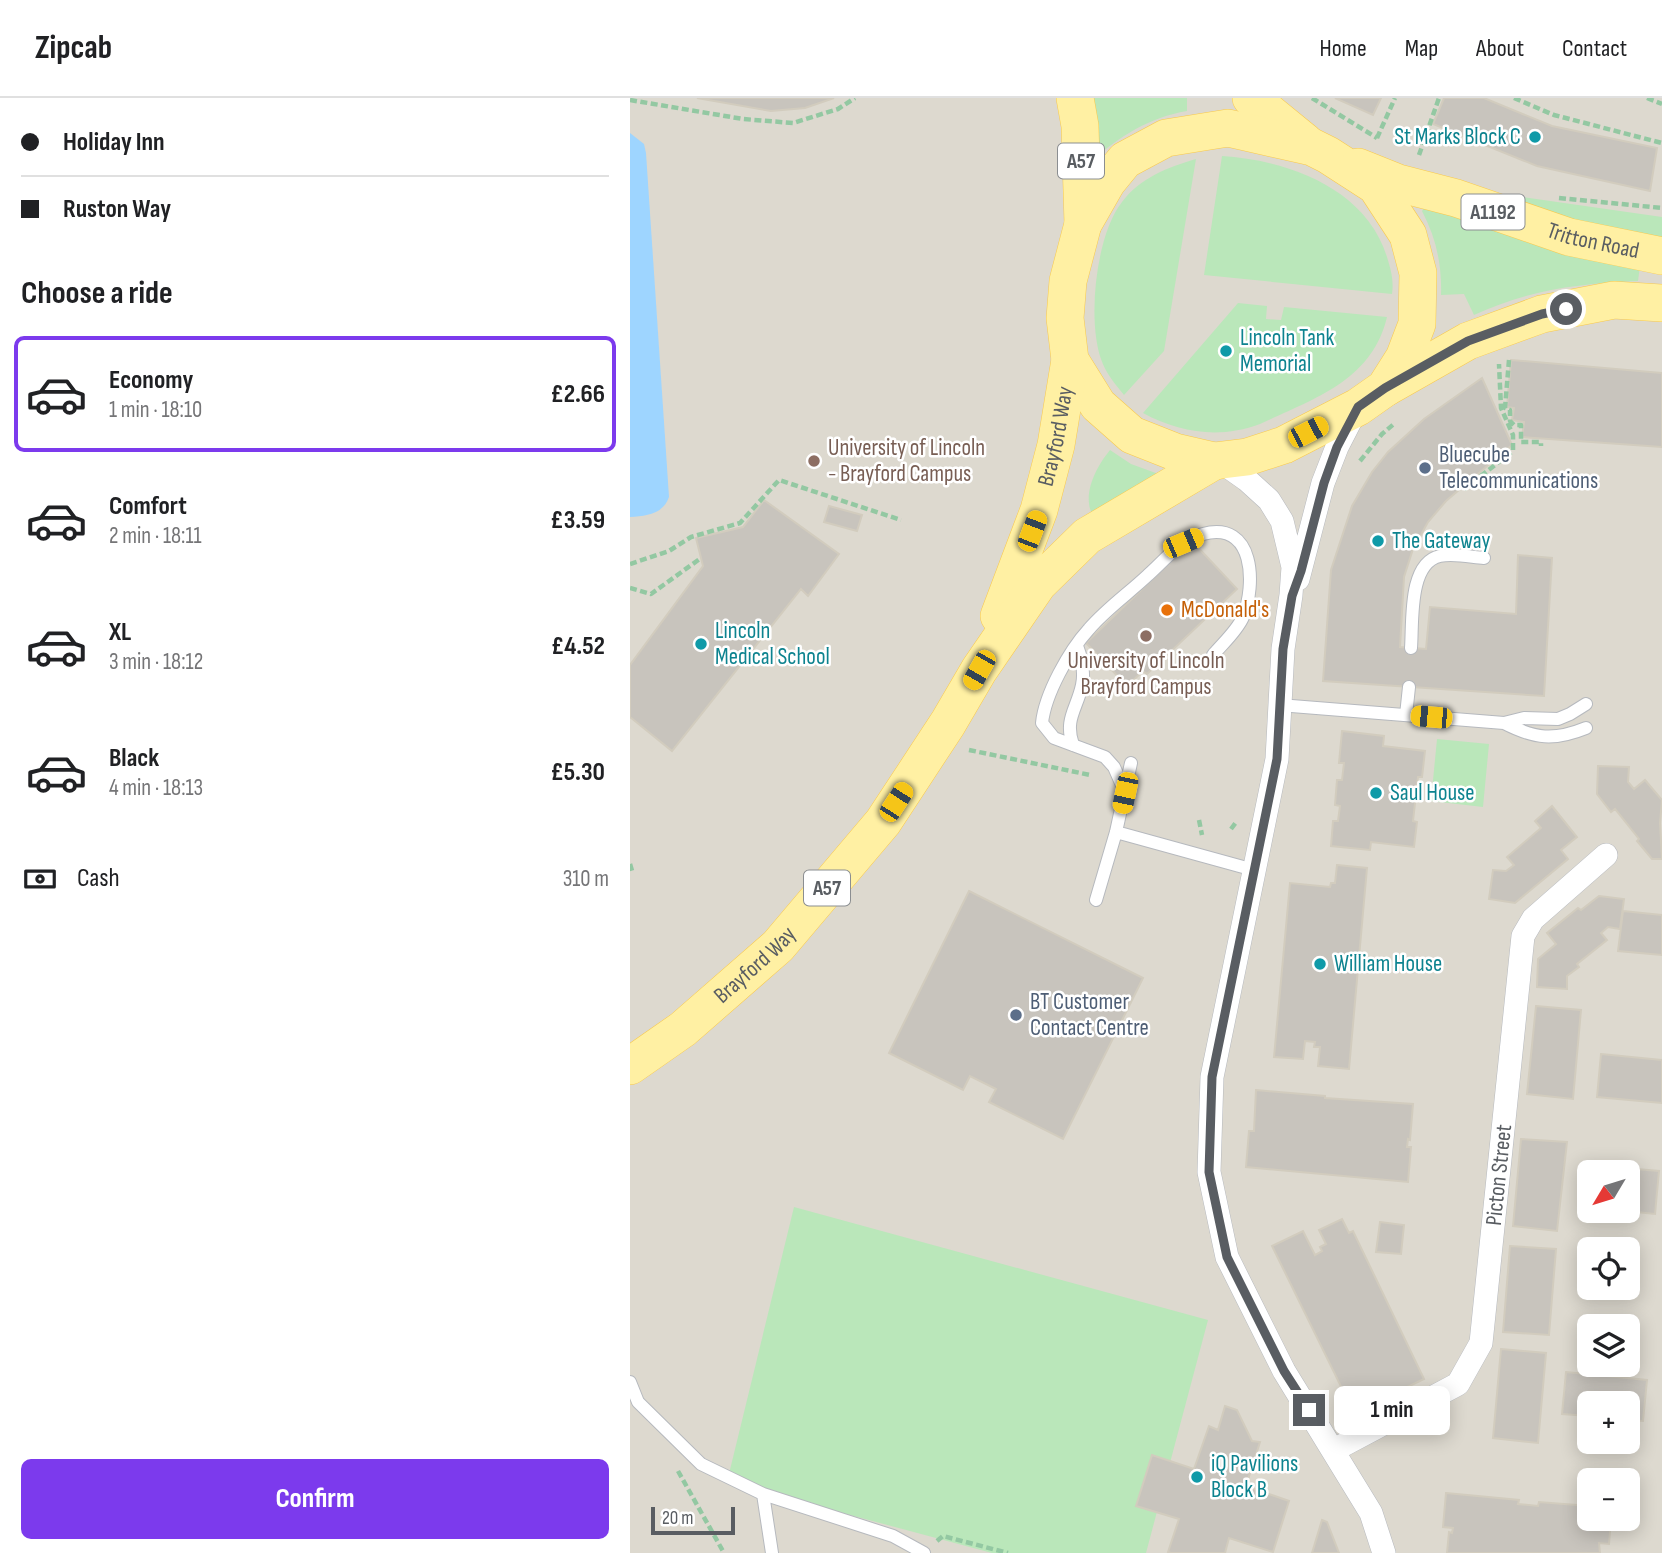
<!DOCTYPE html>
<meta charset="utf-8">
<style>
:root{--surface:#fff;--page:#f6f6f6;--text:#202124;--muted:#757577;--line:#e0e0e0;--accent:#7c3aed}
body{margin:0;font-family:"Sofia Sans Condensed",sans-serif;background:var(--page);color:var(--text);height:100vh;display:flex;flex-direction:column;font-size:26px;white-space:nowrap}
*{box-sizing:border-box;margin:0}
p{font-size:23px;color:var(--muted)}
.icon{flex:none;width:38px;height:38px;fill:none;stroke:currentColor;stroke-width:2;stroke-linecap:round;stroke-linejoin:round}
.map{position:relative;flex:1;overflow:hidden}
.side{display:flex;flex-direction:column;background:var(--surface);width:630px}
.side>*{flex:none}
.hud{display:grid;align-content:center;height:154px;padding:0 21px;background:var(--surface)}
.needle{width:46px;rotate:232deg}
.fabs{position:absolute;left:947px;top:1062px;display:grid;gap:14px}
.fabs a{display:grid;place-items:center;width:63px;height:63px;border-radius:10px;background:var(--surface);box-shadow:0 4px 18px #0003;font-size:35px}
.scale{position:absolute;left:21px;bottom:18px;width:84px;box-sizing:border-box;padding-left:7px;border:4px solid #595d62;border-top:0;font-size:19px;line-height:24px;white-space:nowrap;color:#595d62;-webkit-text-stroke:5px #fff;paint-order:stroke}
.end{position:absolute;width:32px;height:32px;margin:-16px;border:9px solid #595d62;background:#fff;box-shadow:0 0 0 4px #fff}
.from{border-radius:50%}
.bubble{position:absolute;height:49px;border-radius:10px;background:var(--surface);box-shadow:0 4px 18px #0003;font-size:23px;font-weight:700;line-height:49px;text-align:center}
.car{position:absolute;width:21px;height:42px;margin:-21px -10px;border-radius:9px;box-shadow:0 0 5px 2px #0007;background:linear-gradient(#f5c518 24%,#345 0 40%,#f5c518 0 76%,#345 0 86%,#f5c518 0)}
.hud b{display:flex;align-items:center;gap:24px;height:66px;font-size:26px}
.hud b+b{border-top:2px solid var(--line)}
.hud i{width:18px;height:18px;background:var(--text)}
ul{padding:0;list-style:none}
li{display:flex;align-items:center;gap:21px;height:116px;margin:0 14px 10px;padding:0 7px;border:4px solid transparent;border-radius:10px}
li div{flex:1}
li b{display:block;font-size:26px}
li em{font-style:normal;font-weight:700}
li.current{border-color:var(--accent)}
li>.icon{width:63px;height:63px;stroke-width:1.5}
h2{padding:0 21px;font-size:32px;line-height:84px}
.pay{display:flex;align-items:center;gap:18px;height:77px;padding:0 21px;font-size:26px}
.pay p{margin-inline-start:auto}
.primary-button{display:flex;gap:14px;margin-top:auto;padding:14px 21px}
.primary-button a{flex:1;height:80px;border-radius:10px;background:var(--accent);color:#fff;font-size:28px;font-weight:700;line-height:80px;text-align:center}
header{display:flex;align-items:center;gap:42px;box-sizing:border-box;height:98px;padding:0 35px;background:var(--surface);border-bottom:2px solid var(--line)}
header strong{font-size:33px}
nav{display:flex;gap:38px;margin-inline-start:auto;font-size:24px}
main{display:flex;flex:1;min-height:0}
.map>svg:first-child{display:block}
</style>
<header>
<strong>Zipcab</strong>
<nav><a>Home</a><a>Map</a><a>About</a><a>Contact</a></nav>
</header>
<main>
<section class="side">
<div class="hud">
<b><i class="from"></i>Holiday Inn</b>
<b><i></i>Ruston Way</b>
</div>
<h2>Choose a ride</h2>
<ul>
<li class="current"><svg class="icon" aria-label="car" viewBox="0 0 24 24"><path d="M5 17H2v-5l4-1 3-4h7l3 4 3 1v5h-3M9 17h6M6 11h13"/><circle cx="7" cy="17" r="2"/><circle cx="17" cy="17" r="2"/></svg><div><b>Economy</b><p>1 min · 18:10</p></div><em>£2.66</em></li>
<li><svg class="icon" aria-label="car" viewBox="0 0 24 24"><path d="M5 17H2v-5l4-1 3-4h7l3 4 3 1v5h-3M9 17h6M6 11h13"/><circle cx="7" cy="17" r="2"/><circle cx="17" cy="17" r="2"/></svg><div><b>Comfort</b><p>2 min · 18:11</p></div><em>£3.59</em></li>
<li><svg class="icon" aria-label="car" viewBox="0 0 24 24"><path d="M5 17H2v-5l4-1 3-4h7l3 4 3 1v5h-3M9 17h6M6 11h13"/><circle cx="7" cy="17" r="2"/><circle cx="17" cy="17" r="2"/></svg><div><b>XL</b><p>3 min · 18:12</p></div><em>£4.52</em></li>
<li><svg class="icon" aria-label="car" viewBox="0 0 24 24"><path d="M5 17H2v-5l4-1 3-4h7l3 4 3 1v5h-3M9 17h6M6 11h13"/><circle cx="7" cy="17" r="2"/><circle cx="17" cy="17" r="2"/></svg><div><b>Black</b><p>4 min · 18:13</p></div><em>£5.30</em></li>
</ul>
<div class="pay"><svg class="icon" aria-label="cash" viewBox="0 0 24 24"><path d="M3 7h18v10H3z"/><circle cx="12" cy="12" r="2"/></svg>Cash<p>310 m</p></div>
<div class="primary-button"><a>Confirm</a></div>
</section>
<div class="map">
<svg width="1032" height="1455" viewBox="0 0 1032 1455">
<rect width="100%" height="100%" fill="#edeae0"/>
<!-- education -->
<path fill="#ddd9cf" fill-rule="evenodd" d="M0,0H1032V1455H0ZM959,1074H998V1113H959ZM959,1152H998V1190H959ZM959,1228H998V1267H959ZM959,1306H998V1344H959ZM959,1382H998V1421H959Z"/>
<!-- green -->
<path fill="#bae7ba" d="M463,0H557V13C520,19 488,39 462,63Z
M592,58C657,62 736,90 757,159C761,172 764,183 762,196L574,177Z
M566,61L534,253L494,297C485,286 475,274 471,261C457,221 466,137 492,104C510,80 538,69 566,61Z
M864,95L1032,119V142L932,120Z
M798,104L1010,168L1008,183C947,186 901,191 844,217L834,196L811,197C812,166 806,140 792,113Z
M608,205L637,208L636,221L651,222L654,209L757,219C742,283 683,301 630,326C590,341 550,335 513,315Z
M480,352L501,366L534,378L462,416C452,395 467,368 480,352Z
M807,641L859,646L853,709L801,703Z
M164,1109L578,1222L516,1455H362L97,1384Z"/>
<!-- water -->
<path fill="#9ed5ff" d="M0,35L14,46L16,55L39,399C33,416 17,418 0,419Z"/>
<!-- building -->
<path fill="#c8c4bd" stroke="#d2ccbe" stroke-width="2" d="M67,0H204L175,10L141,13Z
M705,0H751L743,17Z
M814,0H854L922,28L1027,50L1020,93L907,68L803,26Z
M881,262L1032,275V349L892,339L894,324L882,322L884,310L877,309Z
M852,280L882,347L816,403L798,424L783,451L774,479L770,549L796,551L800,509L886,516L888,457L922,460L914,598L693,583L701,472L722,408L742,374L758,354L794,321Z
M134,402L209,456L178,498L171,491L42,653L0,619V567L73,468L66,440L113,429Z
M199,408L232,417L227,433L194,424Z
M562,443L607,491L517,576L513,573L497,588L456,545Z
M712,633L754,638L753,648L795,653L792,679H788L783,723L787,724L784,749L741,744L740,752L701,748L703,723H708L710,708L705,707L707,682H712L714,665H709Z
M968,668L999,669L998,684L1004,691L1015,682L1032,702L1030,725L1032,761H1022L1007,743L1009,741L985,711L981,714L967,696Z
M922,708L947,739L931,752L938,761L885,805L859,801L863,772L876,773L884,767L877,759L911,730L905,723Z
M707,767L737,770L719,971L688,968L690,949H684L685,944L675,943L673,961L644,959L660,785L700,789L701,785H705Z
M339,793L513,880L433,1041L359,1004L366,991L340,978L333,992L259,955Z
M969,798L994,801L990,831L978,829L971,835L977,842L947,866L949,869L937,878V891L907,889L908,861L926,846L917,835L948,810L951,812Z
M993,813L1032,817V857L988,853Z
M906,908L951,912L943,1001L897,996Z
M971,956L1032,962V1005L967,999Z
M626,992L695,998V1000L783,1006L780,1042L778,1041L777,1049H781L778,1084L616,1069L619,1033H624Z
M891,1041L937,1044L927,1133L883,1128Z
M960,1067L1029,1073L1025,1116L997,1113L998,1074H960Z
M712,1121L719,1135L723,1133L794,1281L761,1297L759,1293L756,1294L757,1296L723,1313L642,1148L673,1133L685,1157L692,1153L690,1149L696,1146L689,1132Z
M750,1124L774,1127L771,1156L746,1154Z
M880,1148L926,1151L919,1237L873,1234Z
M871,1251L916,1255L908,1345L863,1340Z
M936,1274L1017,1282L1013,1323L998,1322V1306H959V1318L932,1316Z
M595,1308L607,1312L622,1343L630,1344L616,1388L659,1403L643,1454L599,1440L595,1455H541L538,1454L549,1421L506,1408L522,1357L564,1371L579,1328L588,1332Z
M816,1395L889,1402L888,1406L908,1408L909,1404L959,1408V1421H981L979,1446L969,1445L970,1455H817L819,1434L822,1435L823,1430L813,1429Z
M692,1422L697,1424L709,1455H682Z"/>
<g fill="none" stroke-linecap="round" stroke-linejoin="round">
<defs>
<path id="service" d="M781,550C783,524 778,465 810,458C823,455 841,459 854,460
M649,607L874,625L894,620L928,621L940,616L956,606
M776,617L779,589
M874,625C905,641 924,643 956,630
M443,647C434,621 447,611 452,587C455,573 452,561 447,548
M495,694L484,669L475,659L424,640L412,625C415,596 439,553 459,531C476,511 499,495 518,477C535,462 550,442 573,436C625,422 626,487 613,519C607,533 593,545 583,557
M486,734L624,772
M466,802L486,734L501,665
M0,1284L8,1304L71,1366L133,1396L263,1438L294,1455
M133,1396L142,1455"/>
<path id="minor" d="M590,363L617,382L639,402L652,423L663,469L661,497L653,551L647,661L582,979L579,1074L597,1159L654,1273L741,1415L754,1455
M668,481L693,385L707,349L727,310
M704,1352L828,1286L851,1245L893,838L903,821L976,757"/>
<g id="primary">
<path d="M445,0L450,28L453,126"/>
<path d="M621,0L675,44"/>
<path d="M598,30L682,49L698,57L746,88L778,137L788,175L787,226L774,260L755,290L728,309L654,347L617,359L584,363L545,354L502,337L468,307L440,262L435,220L438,183L453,126L477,84L495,62L536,40Z"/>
<path id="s1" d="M728,69L768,85L826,100L939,139L1032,158"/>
<path d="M757,289L838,243L912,216L984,202L1032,205"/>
<path id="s2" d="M369,518L409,412L426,347L440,262"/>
<path id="s3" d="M0,968L53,931L148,848L253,724L318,625L349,572L408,486L457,438L584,363"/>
</g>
</defs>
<!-- service casing -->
<use href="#service" stroke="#b6b9be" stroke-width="14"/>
<!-- minor casing -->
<use href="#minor" stroke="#b6b9be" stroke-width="24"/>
<!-- primary casing -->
<use href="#primary" stroke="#f9c94d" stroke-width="38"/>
<!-- path -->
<path stroke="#93c8a2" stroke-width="4.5" stroke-dasharray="7 3.5" stroke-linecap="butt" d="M682,0L747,40
M884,0L924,17L1032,45
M1017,0L1032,6
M0,2L113,21L163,25L208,11L225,0
M747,40L765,0
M789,57L809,0
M929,100L1032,110
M879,262L875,310L880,312V323L884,327H891V344H911V348
M730,363L752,336L765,325
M834,391L883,353V337L871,310L869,266
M0,466L39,453L61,439L110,425L149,382L271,422
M0,490L21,496L71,460
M339,652L460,677
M569,722L572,737
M601,731L607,723
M0,766L3,776
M48,1373L94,1455
M307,1443L313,1438L378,1455"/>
<!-- service -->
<use href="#service" stroke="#fff" stroke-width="12"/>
<!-- minor -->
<use href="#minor" stroke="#fff" stroke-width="23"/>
<!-- primary -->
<use href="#primary" stroke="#fff0a3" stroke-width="37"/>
</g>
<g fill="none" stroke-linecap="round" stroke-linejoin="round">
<!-- route -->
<path stroke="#595d62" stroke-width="9" d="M679,1312L654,1273L597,1159L579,1074L582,979L647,661L653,551L662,498L671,473L694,385L707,349L728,309L755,290L838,243L912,216L936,211"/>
</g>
<!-- markers -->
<g fill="#0f9aa8" stroke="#fff" stroke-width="2.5">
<circle cx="905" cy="39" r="7"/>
<circle cx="596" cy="253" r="7"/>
<circle cx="748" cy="443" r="7"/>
<circle cx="71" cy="546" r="7"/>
<circle cx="746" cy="695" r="7"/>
<circle cx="690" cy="866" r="7"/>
<circle cx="567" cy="1379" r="7"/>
</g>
<g fill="#8d6e63" stroke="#fff" stroke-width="2.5">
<circle cx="184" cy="363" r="7"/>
<circle cx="516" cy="538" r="7"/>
</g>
<g fill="#5c6f8a" stroke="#fff" stroke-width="2.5">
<circle cx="795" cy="370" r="7"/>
<circle cx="386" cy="917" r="7"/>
</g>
<circle fill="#e8710a" stroke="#fff" stroke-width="2.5" cx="537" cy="512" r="7"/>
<g text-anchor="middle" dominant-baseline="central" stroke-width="5" stroke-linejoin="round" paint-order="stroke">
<!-- shield labels -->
<g fill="#fff" stroke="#8b8e91" stroke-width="2">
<rect x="428" y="45.5" width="46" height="35" rx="5"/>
<rect x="831.5" y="96.5" width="63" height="35" rx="5"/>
<rect x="174" y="772.5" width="46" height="35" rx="5"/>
</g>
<g font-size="21" font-weight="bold" fill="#595d62">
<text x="451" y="63">A57</text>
<text x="863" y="114">A1192</text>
<text x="197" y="790">A57</text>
</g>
<!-- culture labels -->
<g font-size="23" fill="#0d838f" stroke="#fff" text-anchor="start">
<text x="891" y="39" text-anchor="end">St Marks Block C</text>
<text x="610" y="240">Lincoln Tank<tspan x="610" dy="26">Memorial</tspan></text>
<text x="762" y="443">The Gateway</text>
<text x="85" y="533">Lincoln<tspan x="85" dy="26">Medical School</tspan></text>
<text x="760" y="695">Saul House</text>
<text x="704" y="866">William House</text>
<text x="581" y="1366">iQ Pavilions<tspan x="581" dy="26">Block B</tspan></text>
</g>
<!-- street labels -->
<g font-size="23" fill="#595d62" stroke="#fff">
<text stroke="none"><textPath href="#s1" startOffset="247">Tritton Road</textPath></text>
<text stroke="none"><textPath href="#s2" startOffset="189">Brayford Way</textPath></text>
<text stroke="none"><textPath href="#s3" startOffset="161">Brayford Way</textPath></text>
<text transform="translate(869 1077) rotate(-84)">Picton Street</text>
</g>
<!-- education labels -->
<g font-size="23" fill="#785e54" stroke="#fff" text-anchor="start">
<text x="198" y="350">University of Lincoln<tspan x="198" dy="26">- Brayford Campus</tspan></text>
<text x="516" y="563" text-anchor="middle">University of Lincoln<tspan x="516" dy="26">Brayford Campus</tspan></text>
</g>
<!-- service labels -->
<g font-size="23" fill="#4e5e75" stroke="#fff" text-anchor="start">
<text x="809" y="357">Bluecube<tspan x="809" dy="26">Telecommunications</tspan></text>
<text x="400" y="904">BT Customer<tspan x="400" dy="26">Contact Centre</tspan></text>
</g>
<!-- food labels -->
<g font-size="23" fill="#c56008" stroke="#fff" text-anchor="start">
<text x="551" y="512">McDonald's</text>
</g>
</g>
</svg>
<div class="fabs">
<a><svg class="needle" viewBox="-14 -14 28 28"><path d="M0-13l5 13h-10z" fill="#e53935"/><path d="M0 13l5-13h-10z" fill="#757577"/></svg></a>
<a><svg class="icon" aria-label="locate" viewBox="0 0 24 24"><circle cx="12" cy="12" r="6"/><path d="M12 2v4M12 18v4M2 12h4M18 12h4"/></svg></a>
<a><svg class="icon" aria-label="layers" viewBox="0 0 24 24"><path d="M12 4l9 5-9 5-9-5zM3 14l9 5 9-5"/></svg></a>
<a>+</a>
<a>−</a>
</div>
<div class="scale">20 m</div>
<i class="end from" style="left:936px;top:211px"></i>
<i class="end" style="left:679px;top:1312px"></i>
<div class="bubble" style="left:704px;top:1288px;width:116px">1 min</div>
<i class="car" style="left:678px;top:334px;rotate:63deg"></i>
<i class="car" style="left:402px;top:433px;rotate:21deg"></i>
<i class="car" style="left:553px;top:445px;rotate:67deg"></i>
<i class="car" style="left:349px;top:572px;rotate:210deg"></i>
<i class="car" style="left:801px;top:619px;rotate:275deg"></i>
<i class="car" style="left:495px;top:695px;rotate:192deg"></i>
<i class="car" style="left:266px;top:704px;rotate:33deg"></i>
</div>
</main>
